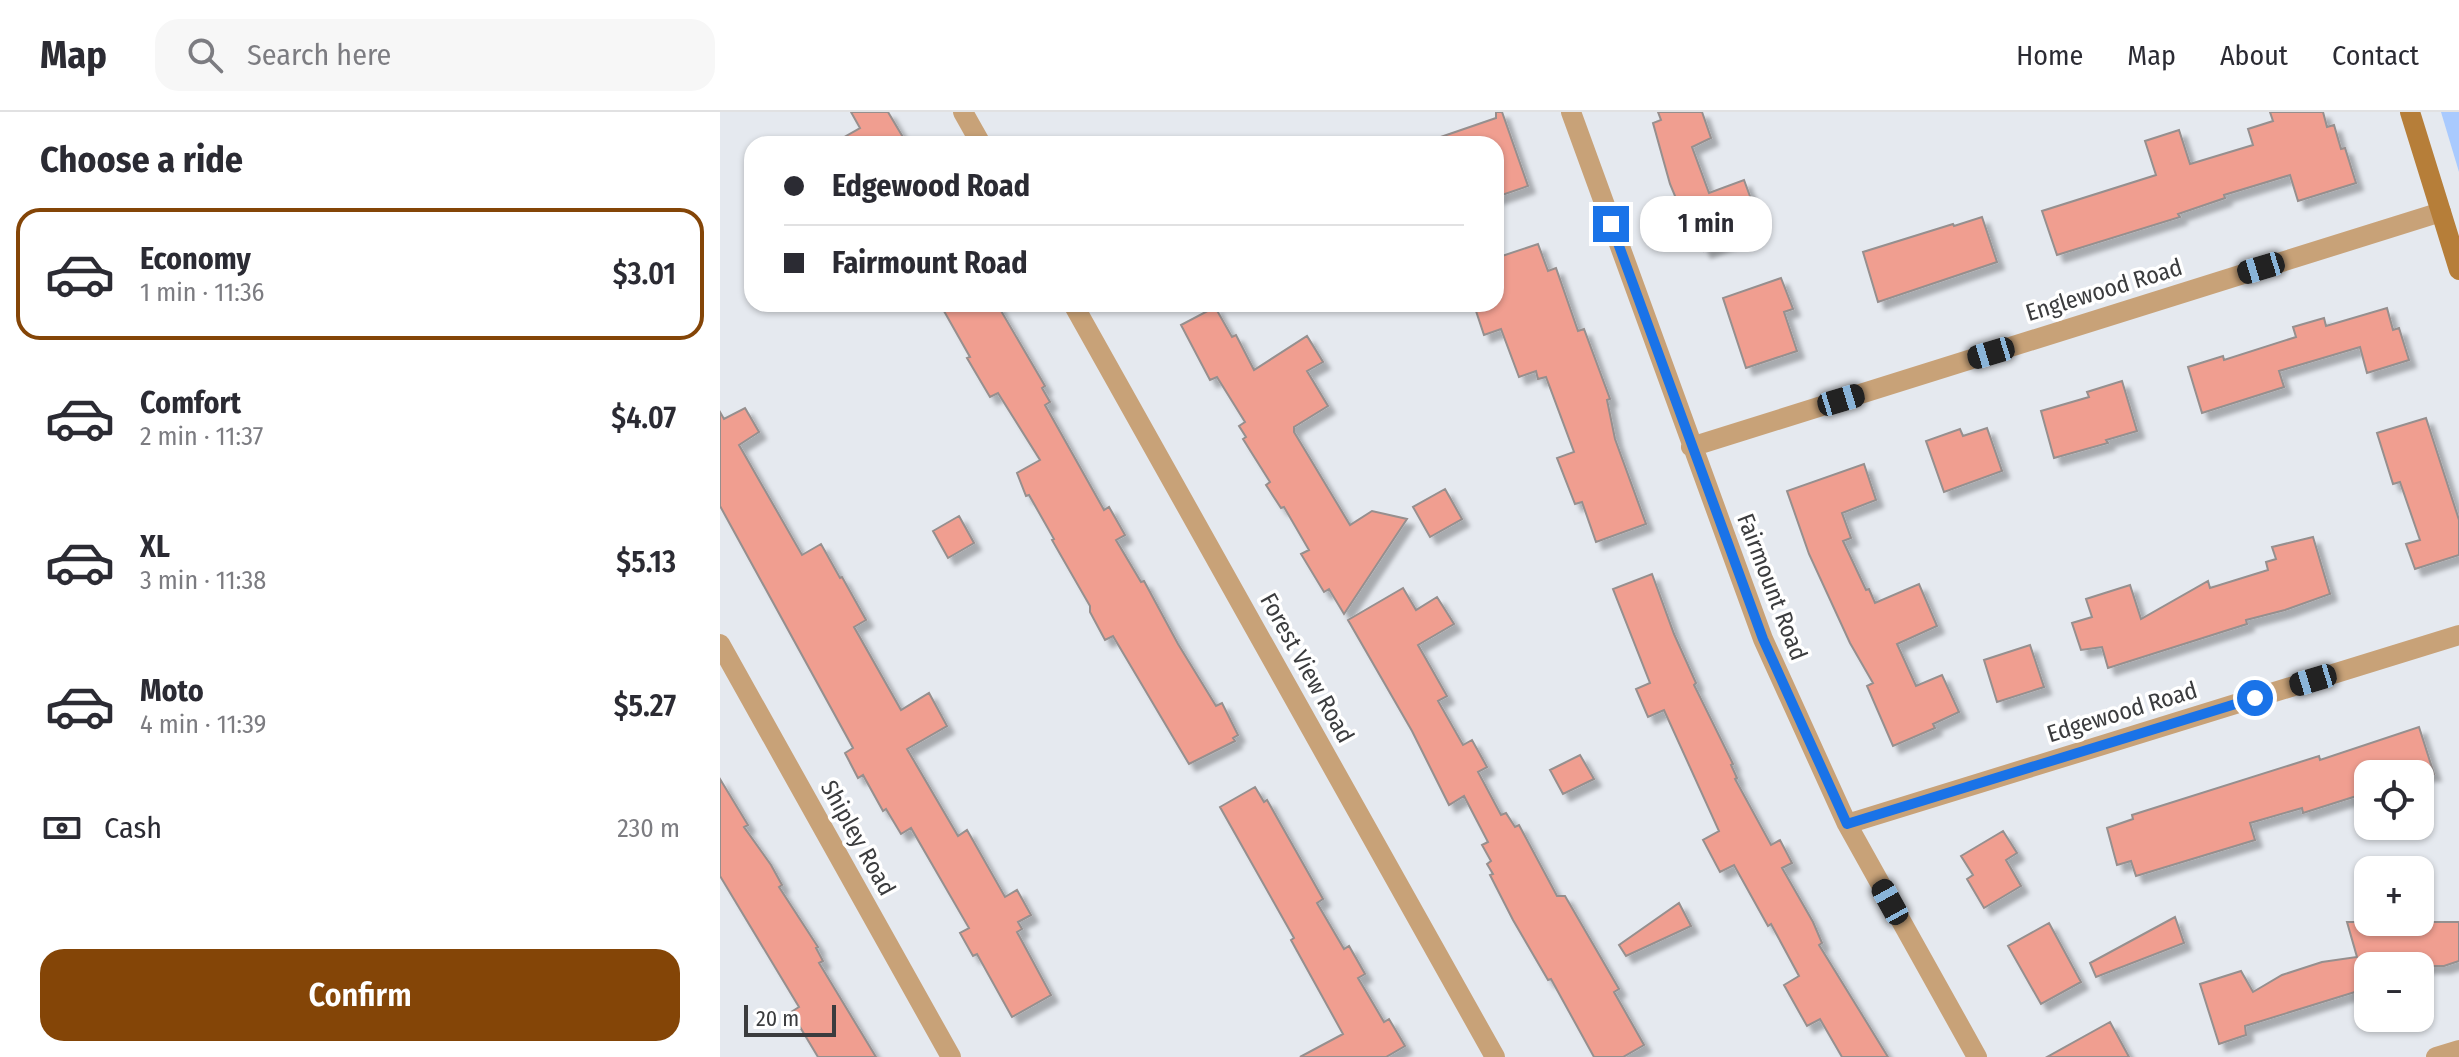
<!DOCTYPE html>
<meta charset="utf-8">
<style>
:root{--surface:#fff;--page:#f7f7f7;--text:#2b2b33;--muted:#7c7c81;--line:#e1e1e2;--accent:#844507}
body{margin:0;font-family:"Fira Sans Condensed",sans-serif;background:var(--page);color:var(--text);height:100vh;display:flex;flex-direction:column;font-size:30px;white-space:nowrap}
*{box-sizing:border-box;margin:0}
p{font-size:26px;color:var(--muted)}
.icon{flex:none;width:44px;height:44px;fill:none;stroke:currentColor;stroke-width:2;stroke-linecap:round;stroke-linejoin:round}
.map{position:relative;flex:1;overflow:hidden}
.sheet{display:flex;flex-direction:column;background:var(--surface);width:720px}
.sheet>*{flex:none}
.guide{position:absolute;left:24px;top:24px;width:760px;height:176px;border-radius:24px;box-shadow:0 2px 6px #0004;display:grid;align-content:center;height:176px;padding:0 40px;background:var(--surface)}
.fabs{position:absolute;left:1634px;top:648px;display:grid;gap:16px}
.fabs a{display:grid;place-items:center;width:80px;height:80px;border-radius:16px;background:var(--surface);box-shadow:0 2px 6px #0004;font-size:40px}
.scale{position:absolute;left:24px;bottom:20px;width:92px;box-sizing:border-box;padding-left:8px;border:4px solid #3b3c3e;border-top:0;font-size:22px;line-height:28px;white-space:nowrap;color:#3b3c3e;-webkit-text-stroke:6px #fff;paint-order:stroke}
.end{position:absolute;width:36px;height:36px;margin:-18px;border:10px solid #1a73e8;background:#fff;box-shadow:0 0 0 4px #fff}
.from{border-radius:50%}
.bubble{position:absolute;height:56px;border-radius:24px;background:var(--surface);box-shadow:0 2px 6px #0004;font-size:26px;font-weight:600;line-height:56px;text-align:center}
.car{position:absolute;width:24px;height:48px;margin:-24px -12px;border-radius:10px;box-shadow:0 0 6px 2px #0007;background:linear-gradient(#222 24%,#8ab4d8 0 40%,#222 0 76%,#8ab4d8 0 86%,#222 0)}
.guide b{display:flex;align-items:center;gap:28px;height:76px;font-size:30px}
.guide b+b{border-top:2px solid var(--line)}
.guide i{width:20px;height:20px;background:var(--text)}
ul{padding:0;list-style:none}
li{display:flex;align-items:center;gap:24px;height:132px;margin:0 16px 12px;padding:0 24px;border:4px solid transparent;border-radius:24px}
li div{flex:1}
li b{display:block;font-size:30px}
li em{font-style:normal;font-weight:600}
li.active{border-color:var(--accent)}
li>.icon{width:72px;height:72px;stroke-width:1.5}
h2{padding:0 40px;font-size:36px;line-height:96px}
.pay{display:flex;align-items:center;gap:20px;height:88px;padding:0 40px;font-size:30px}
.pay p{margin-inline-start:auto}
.cta{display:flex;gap:16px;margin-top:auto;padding:16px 40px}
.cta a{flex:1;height:92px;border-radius:24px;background:var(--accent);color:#fff;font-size:32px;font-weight:600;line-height:92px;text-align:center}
header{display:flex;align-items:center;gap:48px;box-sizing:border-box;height:112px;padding:0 40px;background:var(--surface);border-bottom:2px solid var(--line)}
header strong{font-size:38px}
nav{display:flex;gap:44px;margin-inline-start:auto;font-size:28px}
.search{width:560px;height:72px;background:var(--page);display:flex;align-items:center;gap:20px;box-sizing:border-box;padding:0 28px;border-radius:24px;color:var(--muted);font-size:30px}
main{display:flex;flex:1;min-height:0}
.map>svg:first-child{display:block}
</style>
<header>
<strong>Map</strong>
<div class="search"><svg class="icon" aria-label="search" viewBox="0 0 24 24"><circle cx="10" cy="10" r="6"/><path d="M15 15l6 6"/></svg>Search here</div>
<nav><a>Home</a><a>Map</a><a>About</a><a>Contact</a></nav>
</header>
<main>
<section class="sheet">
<h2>Choose a ride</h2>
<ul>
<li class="active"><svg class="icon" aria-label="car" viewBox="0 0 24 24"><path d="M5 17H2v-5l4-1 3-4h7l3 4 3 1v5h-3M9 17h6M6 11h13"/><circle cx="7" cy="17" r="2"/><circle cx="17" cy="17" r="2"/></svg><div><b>Economy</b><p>1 min · 11:36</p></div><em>$3.01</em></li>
<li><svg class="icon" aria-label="car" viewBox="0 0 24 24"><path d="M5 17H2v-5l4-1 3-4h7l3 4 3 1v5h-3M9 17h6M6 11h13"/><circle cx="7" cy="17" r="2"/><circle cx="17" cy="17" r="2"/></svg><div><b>Comfort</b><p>2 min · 11:37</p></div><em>$4.07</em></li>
<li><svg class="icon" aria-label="car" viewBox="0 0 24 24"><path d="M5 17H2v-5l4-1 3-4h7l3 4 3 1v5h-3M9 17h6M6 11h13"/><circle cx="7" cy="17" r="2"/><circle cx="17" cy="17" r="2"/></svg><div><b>XL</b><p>3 min · 11:38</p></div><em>$5.13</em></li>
<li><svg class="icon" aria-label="car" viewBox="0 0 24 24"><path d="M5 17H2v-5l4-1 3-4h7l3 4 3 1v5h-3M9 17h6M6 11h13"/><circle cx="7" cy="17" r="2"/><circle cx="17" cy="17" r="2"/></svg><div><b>Moto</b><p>4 min · 11:39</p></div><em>$5.27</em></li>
</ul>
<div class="pay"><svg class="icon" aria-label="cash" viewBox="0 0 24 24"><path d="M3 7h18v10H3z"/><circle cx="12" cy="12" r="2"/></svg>Cash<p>230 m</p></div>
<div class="cta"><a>Confirm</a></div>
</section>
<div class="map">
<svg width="1739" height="945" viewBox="0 0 1739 945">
<defs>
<filter id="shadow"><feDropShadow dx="7" dy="7" stdDeviation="2" flood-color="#0004"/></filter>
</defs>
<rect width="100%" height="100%" fill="#e5e9ef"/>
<!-- green -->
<path fill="#a9cafe" d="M1721,0H1739V60Z"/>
<!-- building -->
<path fill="#f09e90" stroke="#968f8e" stroke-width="2" filter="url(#shadow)" d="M131,0H168L187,32H112L140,16Z
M776,0H782L808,74L776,85V32H713L712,28L776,6Z
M938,0H982L991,26L972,35L989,81L1024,68L1035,98L1016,100L1025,123L984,139L978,123L972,125L950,72L933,11L941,8Z
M1550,0H1603L1607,15L1614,13L1621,37L1625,36L1636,71L1578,89L1570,63L1504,83L1505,86L1458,102L1460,105L1337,143L1322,99L1436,63L1425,29L1459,18L1470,52L1533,33L1528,17L1553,9Z
M1262,105L1277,150L1158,190L1143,140L1233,112L1234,114Z
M818,132L828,159L836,156L858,219L864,217L890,287L887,288L895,327L926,412L876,430L862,390L855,392L837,346L854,340L826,265L818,267L816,259L799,265L781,217L764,223L755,196L776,192V146Z
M1061,166L1073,197L1064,200L1077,239L1026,256L1003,186Z
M220,192H277L325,274L322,276L330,290L325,293L384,398L389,395L405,423L396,428L421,470L424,469L458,532L496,594L502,591L518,623L513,626L515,629L469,652L393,524L385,528L370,500V494L332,428L334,427L309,383L306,384L297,361L320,348L278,281L270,285L247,246L250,245Z
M495,195L512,225L516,223L534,258L587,224L603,250L587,259L608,294L574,315V320L630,413L652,399L687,407L624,502L609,477L604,480L581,442L589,438L564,395L561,396L546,373L550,370L523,327L526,325L519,314L525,310L497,265L490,268L461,213Z
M1667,196L1673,218L1679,216L1689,248L1647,261L1640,235L1559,259L1564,275L1482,301L1468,255L1503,244L1504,248L1576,225L1573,215L1604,206L1606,214Z
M1402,269L1417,319L1386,328L1388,331L1334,346L1321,299L1369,285L1367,280Z
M25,296L39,320L19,333L82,443L101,432L120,466L122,465L146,508L134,515L181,598L209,581L227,614L187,637L238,724L247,718L285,785L297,778L311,803L298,810L302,817L297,820L331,883L292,905L257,842L253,844L240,821L249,816L191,716L181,722L166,697L163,699L143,663L138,666L125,641L133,636L0,394V300L4,307Z
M1706,306L1739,408V443L1695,457L1686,432L1700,428L1680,370L1673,372L1657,321Z
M1267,316L1282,359L1224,380L1206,329L1240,317L1243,324Z
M1144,352L1156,388L1122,401L1131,426L1123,429L1146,478L1149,477L1155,491L1199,472L1217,514L1177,532L1196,574L1222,563L1239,600L1213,612L1215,616L1173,634L1147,574L1153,571L1130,531L1089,442L1067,379Z
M725,377L742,407L710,425L693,395Z
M239,404L254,431L228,446L213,419Z
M1593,425L1610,482L1565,498L1526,508L1527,512L1388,556L1382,535L1361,538L1352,511L1372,505L1366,487L1410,473L1421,507L1488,469L1490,476L1548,458L1546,450L1556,447L1552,435Z
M932,462L954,522L976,571L974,573L1013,652L1011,653L1017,666L1015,667L1051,733L1060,728L1072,751L1062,756L1093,810L1102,831L1099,833L1168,945H1122L1100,907L1087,914L1064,873L1079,864L1051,812L1048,814L1014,753L1000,760L983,728L999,719L944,598L928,605L916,577L930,571L893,477Z
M683,476L696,498L717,485L734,512L698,533L727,584L718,589L743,633L752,628L767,655L758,660L781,703L786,701L795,715L799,713L837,784H845L899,877L894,880L924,933L903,945H874L831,867L828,868L793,808L770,763L773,762L767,752L771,749L762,733L768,730L744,684L729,693L692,619L628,508Z
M1310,533L1324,575L1277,590L1264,548Z
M1699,615L1714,662H1640L1646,681L1583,701L1582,696L1530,711L1535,728L1416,764L1411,749L1397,753L1387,716L1413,707L1412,703L1599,644L1600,648Z
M860,643L874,667L843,682L830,658Z
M0,667L28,713L24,715L51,753L62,773L59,775L98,835L96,836L103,849L99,851L156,945H98L71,900L79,895L0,764Z
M535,675L544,690L547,688L603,787L597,791L624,837L629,834L645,862L638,866L664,910L669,907L685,934L666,945H580L623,922L571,828L574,826L500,695Z
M1283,719L1297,741L1286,748L1301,774L1264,796L1247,767L1253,763L1241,744Z
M959,791L971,814L906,844L899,833Z
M1455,805L1464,831L1376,865L1370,851Z
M1627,810H1739V849L1724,854H1648V876L1525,914L1526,923L1499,932L1480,872L1521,859L1533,880L1562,863L1602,850L1637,845Z
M1329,811L1361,870L1321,892L1288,834Z
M1390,910L1409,945H1327Z"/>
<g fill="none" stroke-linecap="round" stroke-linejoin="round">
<!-- street -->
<path stroke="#c8a278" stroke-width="20" d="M243,0L261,32
M851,0L1043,527L1127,712L1257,945
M353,192L775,945
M971,335L1721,100
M0,532L231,945
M1127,712L1739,523
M1716,945L1739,938"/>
<!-- secondary -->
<path stroke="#b67e39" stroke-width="20" d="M1690,0L1739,158"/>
</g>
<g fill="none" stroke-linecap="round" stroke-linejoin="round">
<!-- route -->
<path stroke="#1a73e8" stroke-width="10" d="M891,112L1043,527L1127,712L1535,586"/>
</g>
<g text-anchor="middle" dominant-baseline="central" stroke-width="7" stroke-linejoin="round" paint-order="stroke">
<!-- street labels -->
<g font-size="24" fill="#3b3c3e" stroke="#fff">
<text transform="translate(1384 178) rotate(-17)">Englewood Road</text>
<text transform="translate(1052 475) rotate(69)">Fairmount Road</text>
<text transform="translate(587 556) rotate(61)">Forest View Road</text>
<text transform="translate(1402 600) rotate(-17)">Edgewood Road</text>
<text transform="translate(138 726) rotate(61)">Shipley Road</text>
</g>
</g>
</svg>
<div class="fabs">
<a><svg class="icon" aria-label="locate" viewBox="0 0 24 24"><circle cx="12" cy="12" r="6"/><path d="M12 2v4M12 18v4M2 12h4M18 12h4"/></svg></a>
<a>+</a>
<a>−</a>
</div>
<div class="scale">20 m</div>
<i class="end from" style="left:1535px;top:586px"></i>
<i class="end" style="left:891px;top:112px"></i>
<div class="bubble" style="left:920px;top:84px;width:132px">1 min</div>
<i class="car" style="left:1541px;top:156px;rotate:253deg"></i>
<i class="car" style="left:1271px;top:241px;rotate:253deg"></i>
<i class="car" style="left:1121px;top:288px;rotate:73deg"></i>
<i class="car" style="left:1593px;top:568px;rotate:253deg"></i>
<i class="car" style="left:1170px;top:790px;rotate:331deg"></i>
<div class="guide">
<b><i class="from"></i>Edgewood Road</b>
<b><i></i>Fairmount Road</b>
</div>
</div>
</main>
